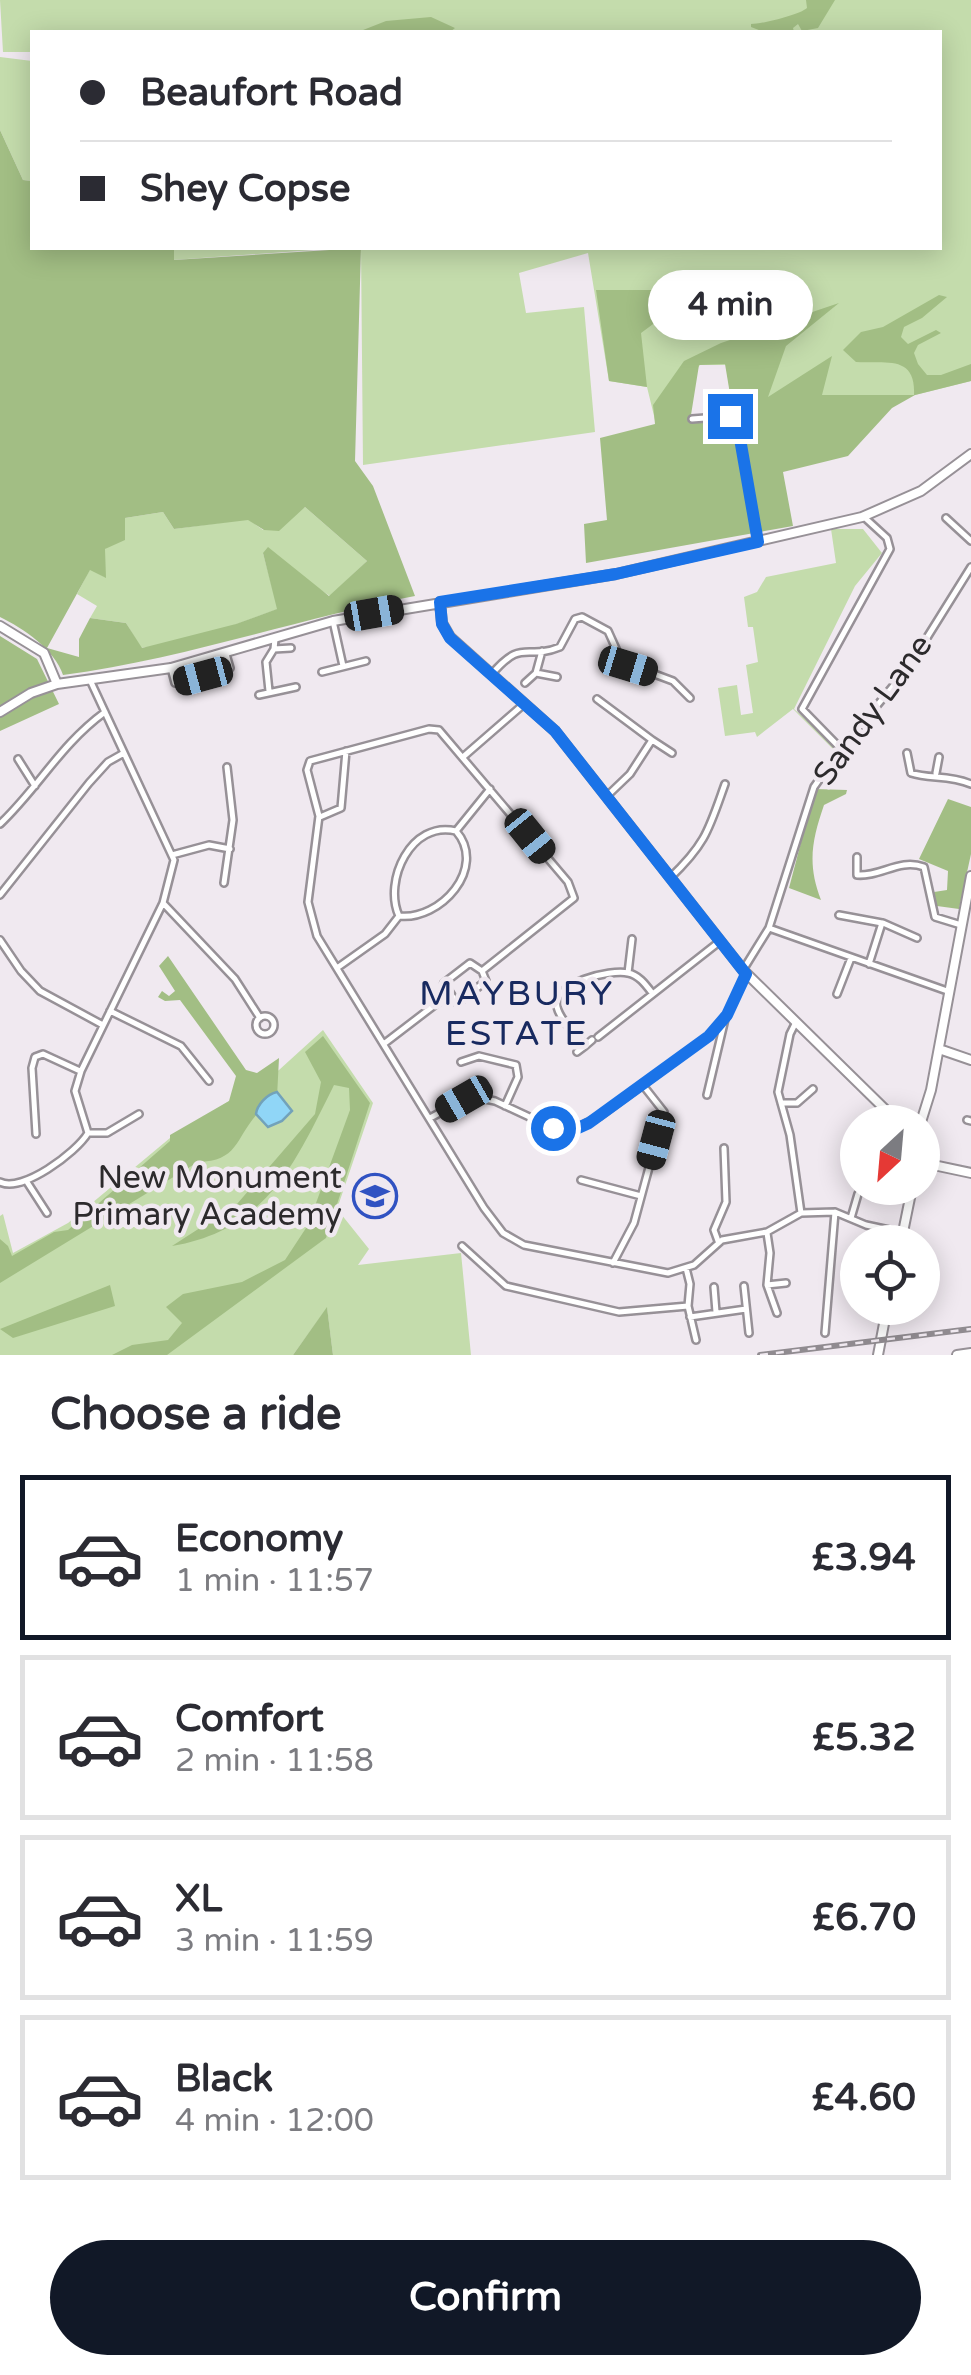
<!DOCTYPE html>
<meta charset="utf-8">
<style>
:root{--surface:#fff;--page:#f2f2f3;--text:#2b2b33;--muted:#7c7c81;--line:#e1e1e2;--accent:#111827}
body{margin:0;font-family:"Varela Round",sans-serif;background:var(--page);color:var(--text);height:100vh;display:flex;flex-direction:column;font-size:38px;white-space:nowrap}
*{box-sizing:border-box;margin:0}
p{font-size:32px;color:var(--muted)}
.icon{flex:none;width:55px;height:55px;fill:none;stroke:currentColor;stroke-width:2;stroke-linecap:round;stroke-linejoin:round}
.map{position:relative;height:1355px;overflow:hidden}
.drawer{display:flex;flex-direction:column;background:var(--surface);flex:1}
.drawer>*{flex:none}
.top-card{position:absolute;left:30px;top:30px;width:912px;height:220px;border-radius:0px;box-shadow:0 5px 25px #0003;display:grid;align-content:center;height:220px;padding:0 50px;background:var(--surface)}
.needle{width:65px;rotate:206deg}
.controls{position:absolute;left:840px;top:1105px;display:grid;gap:20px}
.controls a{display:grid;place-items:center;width:100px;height:100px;border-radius:50%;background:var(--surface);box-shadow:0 5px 25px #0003;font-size:50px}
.end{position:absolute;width:45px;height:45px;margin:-22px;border:12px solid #1a73e8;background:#fff;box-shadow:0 0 0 5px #fff}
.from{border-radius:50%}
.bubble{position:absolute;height:70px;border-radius:35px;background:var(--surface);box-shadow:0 5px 25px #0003;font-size:32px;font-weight:800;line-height:70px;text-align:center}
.car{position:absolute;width:30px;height:60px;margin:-30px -15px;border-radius:12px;box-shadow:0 0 8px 2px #0007;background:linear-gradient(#222 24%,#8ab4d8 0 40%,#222 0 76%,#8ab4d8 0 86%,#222 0)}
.top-card b{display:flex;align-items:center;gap:35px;height:95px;font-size:38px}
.top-card b+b{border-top:2px solid var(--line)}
.top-card i{width:25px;height:25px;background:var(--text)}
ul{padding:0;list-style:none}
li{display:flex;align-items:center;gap:30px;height:165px;margin:0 20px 15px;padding:0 30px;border:5px solid var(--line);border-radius:0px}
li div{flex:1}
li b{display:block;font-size:38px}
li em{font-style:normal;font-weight:800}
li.current{border-color:var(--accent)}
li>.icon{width:90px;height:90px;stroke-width:1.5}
h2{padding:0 50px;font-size:45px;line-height:120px}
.cta{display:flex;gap:20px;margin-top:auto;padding:20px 50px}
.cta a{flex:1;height:115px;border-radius:60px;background:var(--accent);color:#fff;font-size:40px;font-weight:800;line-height:115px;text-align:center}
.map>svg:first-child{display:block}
</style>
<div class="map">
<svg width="971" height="1355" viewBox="0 0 971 1355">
<rect width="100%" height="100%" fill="#f0e9f0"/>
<!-- green -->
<path fill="#c4dcac" d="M0,0H971V381L915,395L733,412L726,365H700L655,420L647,387L609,381L588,253L519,273L526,313L584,307L595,432L363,465L361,248H940V32H32V52H3Z
M0,57L32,61V181L23,180L0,130Z
M174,248H342L173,260Z
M305,507L367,561L330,596L263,553L278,609L191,641L141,648L126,623L90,618L97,606L77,594L90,569L105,577V549L125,518L163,512L174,529L248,519L263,530Z
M831,529H863L882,553L855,586L794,709L835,746V751L793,709L757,737L755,732L725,736L718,688L737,685L741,715L753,713L746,665L758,662L753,627H748L744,597L757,592L766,577L836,563Z
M323,1030L373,1103L337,1209L369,1249L358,1265L461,1253L471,1355H333L327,1308L293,1355H0V1216L3,1214L13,1253L68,1223L170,1138L279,1070Z"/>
<!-- forest -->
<path fill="#a2be84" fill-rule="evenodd" d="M806,0H835L818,28L802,31L798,24L793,28L794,32H764L751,27V24C762,24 799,15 807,8Z
M431,17L455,28L450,32H358L386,21Z
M0,130L23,180L32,181V248H174V260L361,248L355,461L373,486L415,596C297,619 183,659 63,675C55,650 23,628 0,617ZM305,507L367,561L329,596L268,547L263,553L277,609L236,624L142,648L126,623L90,618L79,639V657L47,648L90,570L106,578L105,549L125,540V518L163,512L174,529L248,520L264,530L279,531Z
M596,290H699L641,333L647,387L609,381Z
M939,295L947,297L922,318L904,327L901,337L908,344L936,330L941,333L918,345L914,353L918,364L927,375H941L971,364V381L915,395L892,408L848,456L783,472L793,526L586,563L584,524L607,520L600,438L655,424L653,405L684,361L721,343L839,303L786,346L768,397L832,356L822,395H914C916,354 885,364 856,362L843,350L861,332L883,327ZM725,364L733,412L702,423L691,415L699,365Z
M0,636L37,659L59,704L0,731Z
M815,789L847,790L846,794L824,805C812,840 807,864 821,900L789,888Z
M948,799L971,807V854L959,909L937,906L934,892L947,890L948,871L919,859Z
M168,956L246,1070L257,1073L279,1058L277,1097C271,1102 263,1107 258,1113C235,1138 239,1161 198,1162L0,1283V1239L8,1246L12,1256L54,1232L68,1230L170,1141V1135L229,1101L236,1076L180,1000L165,1001L158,997L162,991L169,996L175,991L159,966Z
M323,1036L370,1103L326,1238L167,1355H112L132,1345L168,1340L182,1323L166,1307L183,1294L242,1282L285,1260L308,1225L350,1110L349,1088L334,1085C295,1163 267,1230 172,1246L237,1204L315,1114L321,1082L305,1052Z
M110,1285L115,1306L13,1338L0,1329Z
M327,1307L333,1355H293Z"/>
<!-- water -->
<path fill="#90d6f7" stroke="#72a2ba" stroke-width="2.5" d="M277,1092L292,1111L282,1121L268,1127L256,1114C257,1105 267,1094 277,1092Z"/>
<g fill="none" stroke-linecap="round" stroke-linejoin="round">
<defs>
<path id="street" d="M692,419L731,416L739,433L758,540
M946,518L971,541
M333,621L343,666
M274,649L291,648
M171,668L175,683L230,668L226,654
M322,672L366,661
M536,673L557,677
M491,675C523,637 526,661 560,647L575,619L582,617L608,631L622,662L673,681L690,698
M525,683L536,673L542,651
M269,691L266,662L274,649L275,639
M259,695L296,687
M597,699L652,740
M841,749L802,709L890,549L887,538L863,516
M907,753L911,773C929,779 949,775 971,784
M463,757L524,704
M18,759L35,786
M936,773L939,757
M607,796L630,774L652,740L672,753
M320,817L341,808L346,751
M0,824C39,787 60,745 105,712
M456,831L490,789
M172,855L209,845L230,849
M857,857V875C881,877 899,858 924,867L935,917L961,925
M670,878C706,844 709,829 725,784
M224,883L233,820L227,767
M0,895L89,783L108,762L124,753
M163,903L235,979L260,1018
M839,915L882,923L869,964
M399,916C440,921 488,868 456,831
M399,916C383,881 411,820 456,831
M883,923L917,938
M769,928L950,992
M0,940L21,971L40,991L101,1024
M470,963L482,971L486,981L459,1002H456L444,983Z
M337,968L385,934L399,916
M743,970L769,928L814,787L841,749L908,668L971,567
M482,971L574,898L568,882L439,730L429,729L310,761L307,770L319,816L308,902L317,936L484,1208L503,1233L524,1245L668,1273L694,1265L722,1240L767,1232L801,1213L835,1212L866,1225L903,1233
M628,973L632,939
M837,994L851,958
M110,1011L181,1046L209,1081
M256 1025a9 9 0 1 1 18 0a9 9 0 1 1-18 0Z
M796,1022L790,1034L778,1092L790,1135L801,1213
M598,1037L719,942
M592,1040L585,1046C576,1035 560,1020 557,1007C552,983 610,969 628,973C639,975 646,985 652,993
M385,1043L449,994
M577,1052L585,1046
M461,1062L479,1056L516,1065L518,1077L505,1106
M707,1095L725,1019L746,974
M781,1103H797L813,1089
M430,1118L471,1096L495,1101L553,1128H577L600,1116L709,1036L725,1019
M967,1120L971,1121
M870,1122L885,1110
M88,1133L75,1091L81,1071L163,903L174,860L90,680
M88,1133H107L139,1114
M36,1134L32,1068L35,1057L43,1054L80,1071
M853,1136L858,1132
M581,1180L641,1196
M0,1182C22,1193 76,1153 88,1133
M27,1182L47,1213
M851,1218L858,1194
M767,1233L770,1253L767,1285L777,1313
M718,1241L714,1230L726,1202L724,1148
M462,1246L506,1286L619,1312L688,1306
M613,1263L634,1223L664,1112L642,1084
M686,1268L690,1284L688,1306L696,1340
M767,1285L786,1283
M744,1286L749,1333
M714,1287L716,1312
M690,1317L746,1309
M825,1333L835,1212"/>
<path id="secondary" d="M440,602L442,623L450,637L555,731L743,970L898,1122
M0,626L44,653L57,684
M0,712L31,693L57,684L171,668L333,621L616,574L862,517L921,491L971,454
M939,1049L971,1060
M921,1122L931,1090L971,876
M924,1163L971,1173
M901,1242L912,1188
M878,1355L887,1308
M957,1355L971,1353"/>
</defs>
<!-- street casing -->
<use href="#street" stroke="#979197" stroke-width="10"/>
<!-- secondary casing -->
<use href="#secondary" stroke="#979197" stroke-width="12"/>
<!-- street -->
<use href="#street" stroke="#fff" stroke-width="5"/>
<!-- secondary -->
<use href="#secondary" stroke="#fff" stroke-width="8"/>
<defs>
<path id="rail" d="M760,1355L971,1329"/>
</defs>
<!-- rail casing -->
<use href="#rail" stroke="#908b90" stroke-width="6"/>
<!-- rail -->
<use href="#rail" stroke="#f0e9f0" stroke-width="2.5" stroke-dasharray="8" stroke-linecap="butt"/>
</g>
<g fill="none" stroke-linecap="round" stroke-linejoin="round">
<!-- route -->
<path stroke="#1a73e8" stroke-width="12" d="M553,1128H578L589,1123L709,1036L727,1015L746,974L555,731L450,638L442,624L440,602L616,574L758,542L739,433L730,416"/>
</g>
<!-- icons -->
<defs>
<symbol id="school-ring" viewBox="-11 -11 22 22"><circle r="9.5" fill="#f0e9f0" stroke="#3052c2" stroke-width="1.5"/><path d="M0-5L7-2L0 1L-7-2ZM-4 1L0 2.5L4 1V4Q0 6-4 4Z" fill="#3052c2"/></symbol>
</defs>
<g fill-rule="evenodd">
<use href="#school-ring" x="350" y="1171" width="50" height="50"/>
</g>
<g text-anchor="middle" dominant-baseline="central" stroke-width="9" stroke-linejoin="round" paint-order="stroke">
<!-- street labels -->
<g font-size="32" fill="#2c2a2c" stroke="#f0e9f0">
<text transform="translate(873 710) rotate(-54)">Sandy Lane</text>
</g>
<!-- poi labels -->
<g font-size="32" fill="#2c2a2c" stroke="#f0e9f0" text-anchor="end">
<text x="342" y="1178">New Monument<tspan x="342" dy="37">Primary Academy</tspan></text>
</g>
<!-- neighbourhood labels -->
<g font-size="35" letter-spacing="2.5" fill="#182a60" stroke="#f0e9f0">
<text x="517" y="994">MAYBURY<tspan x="517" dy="40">ESTATE</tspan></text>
</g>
</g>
</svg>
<div class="controls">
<a><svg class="needle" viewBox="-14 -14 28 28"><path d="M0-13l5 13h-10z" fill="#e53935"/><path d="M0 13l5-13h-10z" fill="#7c7c81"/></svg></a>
<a><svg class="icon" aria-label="locate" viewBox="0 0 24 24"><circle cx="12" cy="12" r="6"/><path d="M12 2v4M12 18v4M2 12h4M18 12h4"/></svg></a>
</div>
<i class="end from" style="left:553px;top:1128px"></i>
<i class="end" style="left:730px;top:416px"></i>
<div class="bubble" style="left:648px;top:270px;width:165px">4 min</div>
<i class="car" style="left:374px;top:613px;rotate:80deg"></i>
<i class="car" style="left:628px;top:666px;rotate:107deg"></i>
<i class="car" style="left:203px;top:676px;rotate:255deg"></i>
<i class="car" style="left:530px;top:836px;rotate:141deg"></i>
<i class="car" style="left:464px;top:1099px;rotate:240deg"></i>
<i class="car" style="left:656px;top:1140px;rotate:195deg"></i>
<div class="top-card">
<b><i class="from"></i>Beaufort Road</b>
<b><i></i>Shey Copse</b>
</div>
</div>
<section class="drawer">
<h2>Choose a ride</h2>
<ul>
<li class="current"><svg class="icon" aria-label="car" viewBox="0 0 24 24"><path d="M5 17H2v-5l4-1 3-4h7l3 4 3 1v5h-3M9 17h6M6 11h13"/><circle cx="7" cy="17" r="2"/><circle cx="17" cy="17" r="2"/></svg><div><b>Economy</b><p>1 min · 11:57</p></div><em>£3.94</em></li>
<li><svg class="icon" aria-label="car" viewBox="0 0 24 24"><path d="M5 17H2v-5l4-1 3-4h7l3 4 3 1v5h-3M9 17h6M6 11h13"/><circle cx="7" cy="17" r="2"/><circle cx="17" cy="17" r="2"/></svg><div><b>Comfort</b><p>2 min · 11:58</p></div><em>£5.32</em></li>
<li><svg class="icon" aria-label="car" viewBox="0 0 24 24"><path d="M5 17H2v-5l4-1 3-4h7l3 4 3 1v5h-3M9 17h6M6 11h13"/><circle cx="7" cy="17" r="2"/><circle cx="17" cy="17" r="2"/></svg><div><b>XL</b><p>3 min · 11:59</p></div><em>£6.70</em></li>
<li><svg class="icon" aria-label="car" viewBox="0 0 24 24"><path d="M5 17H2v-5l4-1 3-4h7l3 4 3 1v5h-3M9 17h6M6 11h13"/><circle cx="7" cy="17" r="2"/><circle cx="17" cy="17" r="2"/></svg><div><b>Black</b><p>4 min · 12:00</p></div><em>£4.60</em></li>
</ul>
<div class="cta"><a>Confirm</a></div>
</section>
